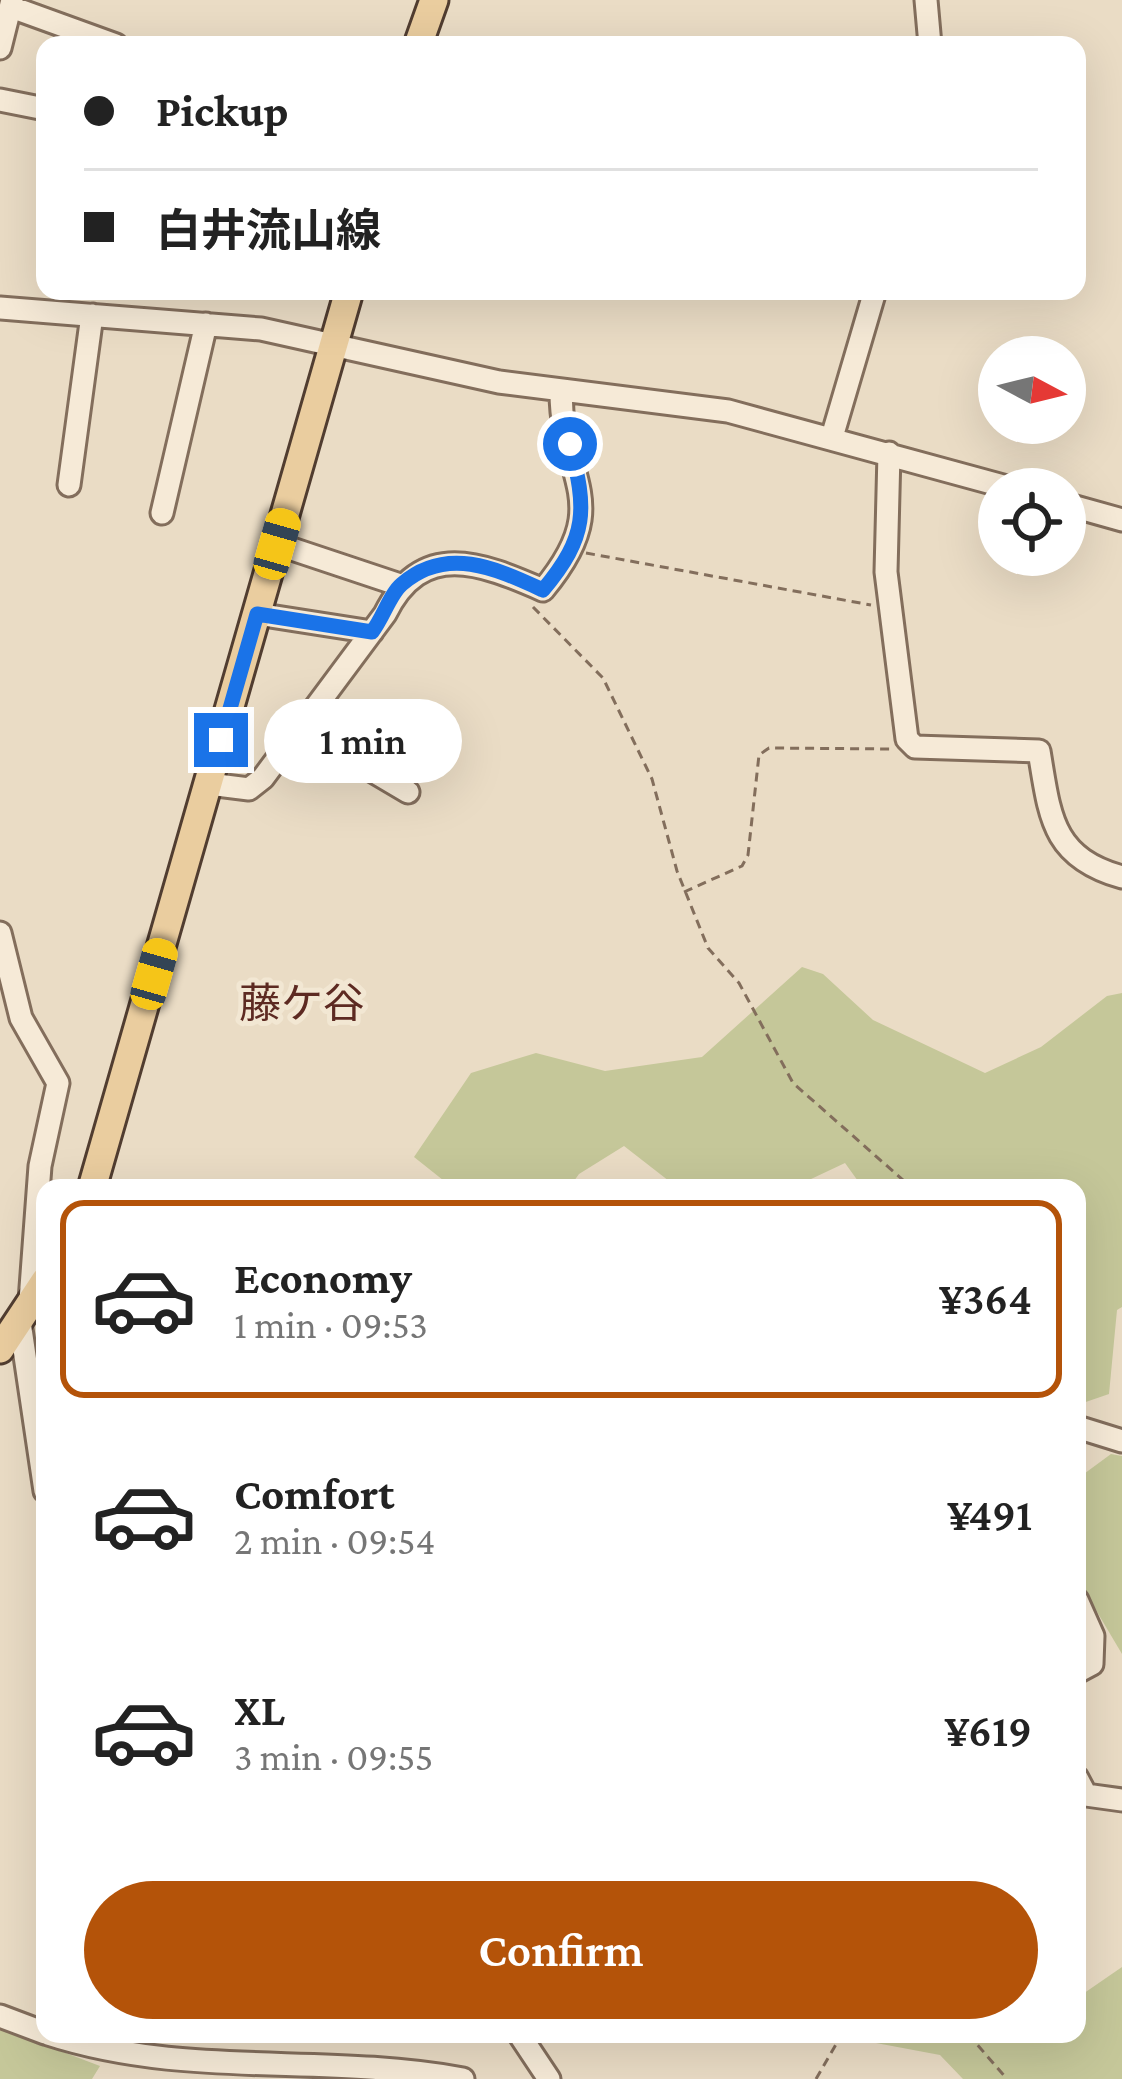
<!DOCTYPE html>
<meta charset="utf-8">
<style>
:root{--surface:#fff;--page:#f6f6f6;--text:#222;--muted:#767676;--line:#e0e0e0;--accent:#b45309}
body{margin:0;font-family:"Crimson Pro","Noto Sans JP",serif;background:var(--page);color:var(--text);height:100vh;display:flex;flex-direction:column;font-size:45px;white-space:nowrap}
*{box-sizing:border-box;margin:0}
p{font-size:39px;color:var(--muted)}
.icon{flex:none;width:66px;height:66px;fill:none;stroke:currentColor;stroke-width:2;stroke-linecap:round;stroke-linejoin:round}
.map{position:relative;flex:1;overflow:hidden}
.panel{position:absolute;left:36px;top:1179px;width:1050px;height:864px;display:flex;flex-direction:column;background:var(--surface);border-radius:24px;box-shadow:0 12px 48px #0002}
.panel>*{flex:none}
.guide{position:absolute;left:36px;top:36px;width:1050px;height:264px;border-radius:24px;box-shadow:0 12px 48px #0002;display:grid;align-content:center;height:264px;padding:0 48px;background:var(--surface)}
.needle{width:78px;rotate:97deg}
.buttons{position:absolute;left:978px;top:336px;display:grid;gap:24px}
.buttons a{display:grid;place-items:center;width:108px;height:108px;border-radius:50%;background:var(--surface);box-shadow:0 12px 48px #0002;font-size:60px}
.end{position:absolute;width:54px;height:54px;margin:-27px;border:15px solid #1a73e8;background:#fff;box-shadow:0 0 0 6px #fff}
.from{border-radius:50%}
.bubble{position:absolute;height:84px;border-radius:42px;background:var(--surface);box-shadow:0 12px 48px #0002;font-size:39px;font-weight:600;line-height:84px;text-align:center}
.car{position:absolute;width:36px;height:72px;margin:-36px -18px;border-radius:15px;box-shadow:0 0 9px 3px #0007;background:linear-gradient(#f5c518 24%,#345 0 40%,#f5c518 0 76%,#345 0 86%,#f5c518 0)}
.guide b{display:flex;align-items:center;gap:42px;height:114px;font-size:45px}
.guide b+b{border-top:3px solid var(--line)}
.guide i{width:30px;height:30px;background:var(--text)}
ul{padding:21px 0 0;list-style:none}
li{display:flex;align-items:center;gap:36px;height:198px;margin:0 24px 18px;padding:0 24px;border:6px solid transparent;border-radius:24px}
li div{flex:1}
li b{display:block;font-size:45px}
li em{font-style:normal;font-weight:600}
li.active{border-color:var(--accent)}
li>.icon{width:108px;height:108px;stroke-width:1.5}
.button{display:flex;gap:24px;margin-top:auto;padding:24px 48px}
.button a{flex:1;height:138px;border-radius:72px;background:var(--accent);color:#fff;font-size:48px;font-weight:600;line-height:138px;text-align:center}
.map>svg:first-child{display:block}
</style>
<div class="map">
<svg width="1122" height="2079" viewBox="0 0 1122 2079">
<rect width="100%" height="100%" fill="#eadcc5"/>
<!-- green -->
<path fill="#c5c799" d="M802,967L823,974L873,1020L985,1073L1041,1047L1107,996L1122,993V1307L1117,1310L1109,1394L1077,1405V1188H863L845,1163L792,1188H678L624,1146L579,1174L569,1188H453L414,1157L471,1073L536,1053L605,1071L702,1057Z
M1111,1454L1122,1456V1654L1077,1578V1479Z
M1122,1967V2079H963L940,2055L876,2043L868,2034H1077V1998Z
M0,2028L100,2066L92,2079H0Z"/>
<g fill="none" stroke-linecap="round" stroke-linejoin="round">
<defs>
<path id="minor" d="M926,0L930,45
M11,7L116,45
M0,48L12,0
M0,100L45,109
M0,308L261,329L499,382L728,411L1014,489
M832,437L875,291
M889,453L886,572L907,739L915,747L1039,751C1050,816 1051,857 1122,877
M69,485L92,315
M1065,504L1122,520
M162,513L206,324
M277,544L400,585
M257,614L372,632
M300,728L408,792
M209,784L249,789L263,778L385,614C422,539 481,563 543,590C616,502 561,482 561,391
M0,933L21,1018L58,1083L40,1166L30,1301
M20,1322L45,1491
M1077,1427L1122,1441
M1077,1600L1093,1636L1092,1664L1077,1672
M1077,1778L1086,1795L1122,1800
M0,2016L45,2033
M48,2034C187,2079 320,2053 463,2079
M519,2034L549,2079"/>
<path id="major" d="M418,45L434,0
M92,1188L349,291
M0,1349L45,1281"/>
</defs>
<!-- minor casing -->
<use href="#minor" stroke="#836e5c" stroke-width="27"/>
<!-- major casing -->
<use href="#major" stroke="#513d30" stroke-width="33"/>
<!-- path -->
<path stroke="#836e5c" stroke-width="3" stroke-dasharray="9 6" stroke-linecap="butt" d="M586,553L871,605
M533,607L603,678L652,779L677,871L708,948L739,983L793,1083L912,1188
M684,892L742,866L748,855L759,755L769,748L893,749
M968,2034L1007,2079
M816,2079L842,2034"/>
<!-- minor -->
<use href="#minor" stroke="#f6ead7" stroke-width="21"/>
<!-- major -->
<use href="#major" stroke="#eacd9f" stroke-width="27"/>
</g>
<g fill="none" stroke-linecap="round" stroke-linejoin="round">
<!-- route -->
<path stroke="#1a73e8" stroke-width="15" d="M221,740L257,614L372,632C383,618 390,594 402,584C447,545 497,569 543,590C588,536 587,510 570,444"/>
</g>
<g text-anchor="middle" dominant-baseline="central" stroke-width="10" stroke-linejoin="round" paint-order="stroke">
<!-- neighbourhood labels -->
<g font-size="42" fill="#5d2a22" stroke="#f2e7d3">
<text x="302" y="1003">藤ケ谷</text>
</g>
</g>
</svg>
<div class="buttons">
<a><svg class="needle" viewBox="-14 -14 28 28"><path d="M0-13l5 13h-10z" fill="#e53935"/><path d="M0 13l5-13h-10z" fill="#767676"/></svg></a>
<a><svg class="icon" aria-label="locate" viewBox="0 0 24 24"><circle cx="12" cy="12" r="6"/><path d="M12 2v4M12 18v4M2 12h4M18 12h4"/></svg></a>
</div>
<i class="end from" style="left:570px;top:444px"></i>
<i class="end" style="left:221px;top:740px"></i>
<div class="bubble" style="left:264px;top:699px;width:198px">1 min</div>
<i class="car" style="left:277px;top:544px;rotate:16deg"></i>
<i class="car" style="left:154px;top:974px;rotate:16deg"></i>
<div class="guide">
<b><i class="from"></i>Pickup</b>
<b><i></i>白井流山線</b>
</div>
<section class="panel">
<ul>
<li class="active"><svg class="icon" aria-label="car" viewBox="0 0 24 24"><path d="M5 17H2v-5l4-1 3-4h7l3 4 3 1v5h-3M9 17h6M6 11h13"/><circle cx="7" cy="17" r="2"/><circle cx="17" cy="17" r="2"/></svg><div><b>Economy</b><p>1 min · 09:53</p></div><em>¥364</em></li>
<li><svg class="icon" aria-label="car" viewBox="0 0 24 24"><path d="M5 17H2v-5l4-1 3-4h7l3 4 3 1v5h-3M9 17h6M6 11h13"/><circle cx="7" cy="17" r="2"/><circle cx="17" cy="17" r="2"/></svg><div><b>Comfort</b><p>2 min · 09:54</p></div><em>¥491</em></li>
<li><svg class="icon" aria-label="car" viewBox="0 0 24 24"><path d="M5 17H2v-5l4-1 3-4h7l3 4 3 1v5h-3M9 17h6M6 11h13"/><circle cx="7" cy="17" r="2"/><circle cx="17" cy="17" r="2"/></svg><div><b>XL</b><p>3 min · 09:55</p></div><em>¥619</em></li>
</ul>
<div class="button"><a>Confirm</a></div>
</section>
</div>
